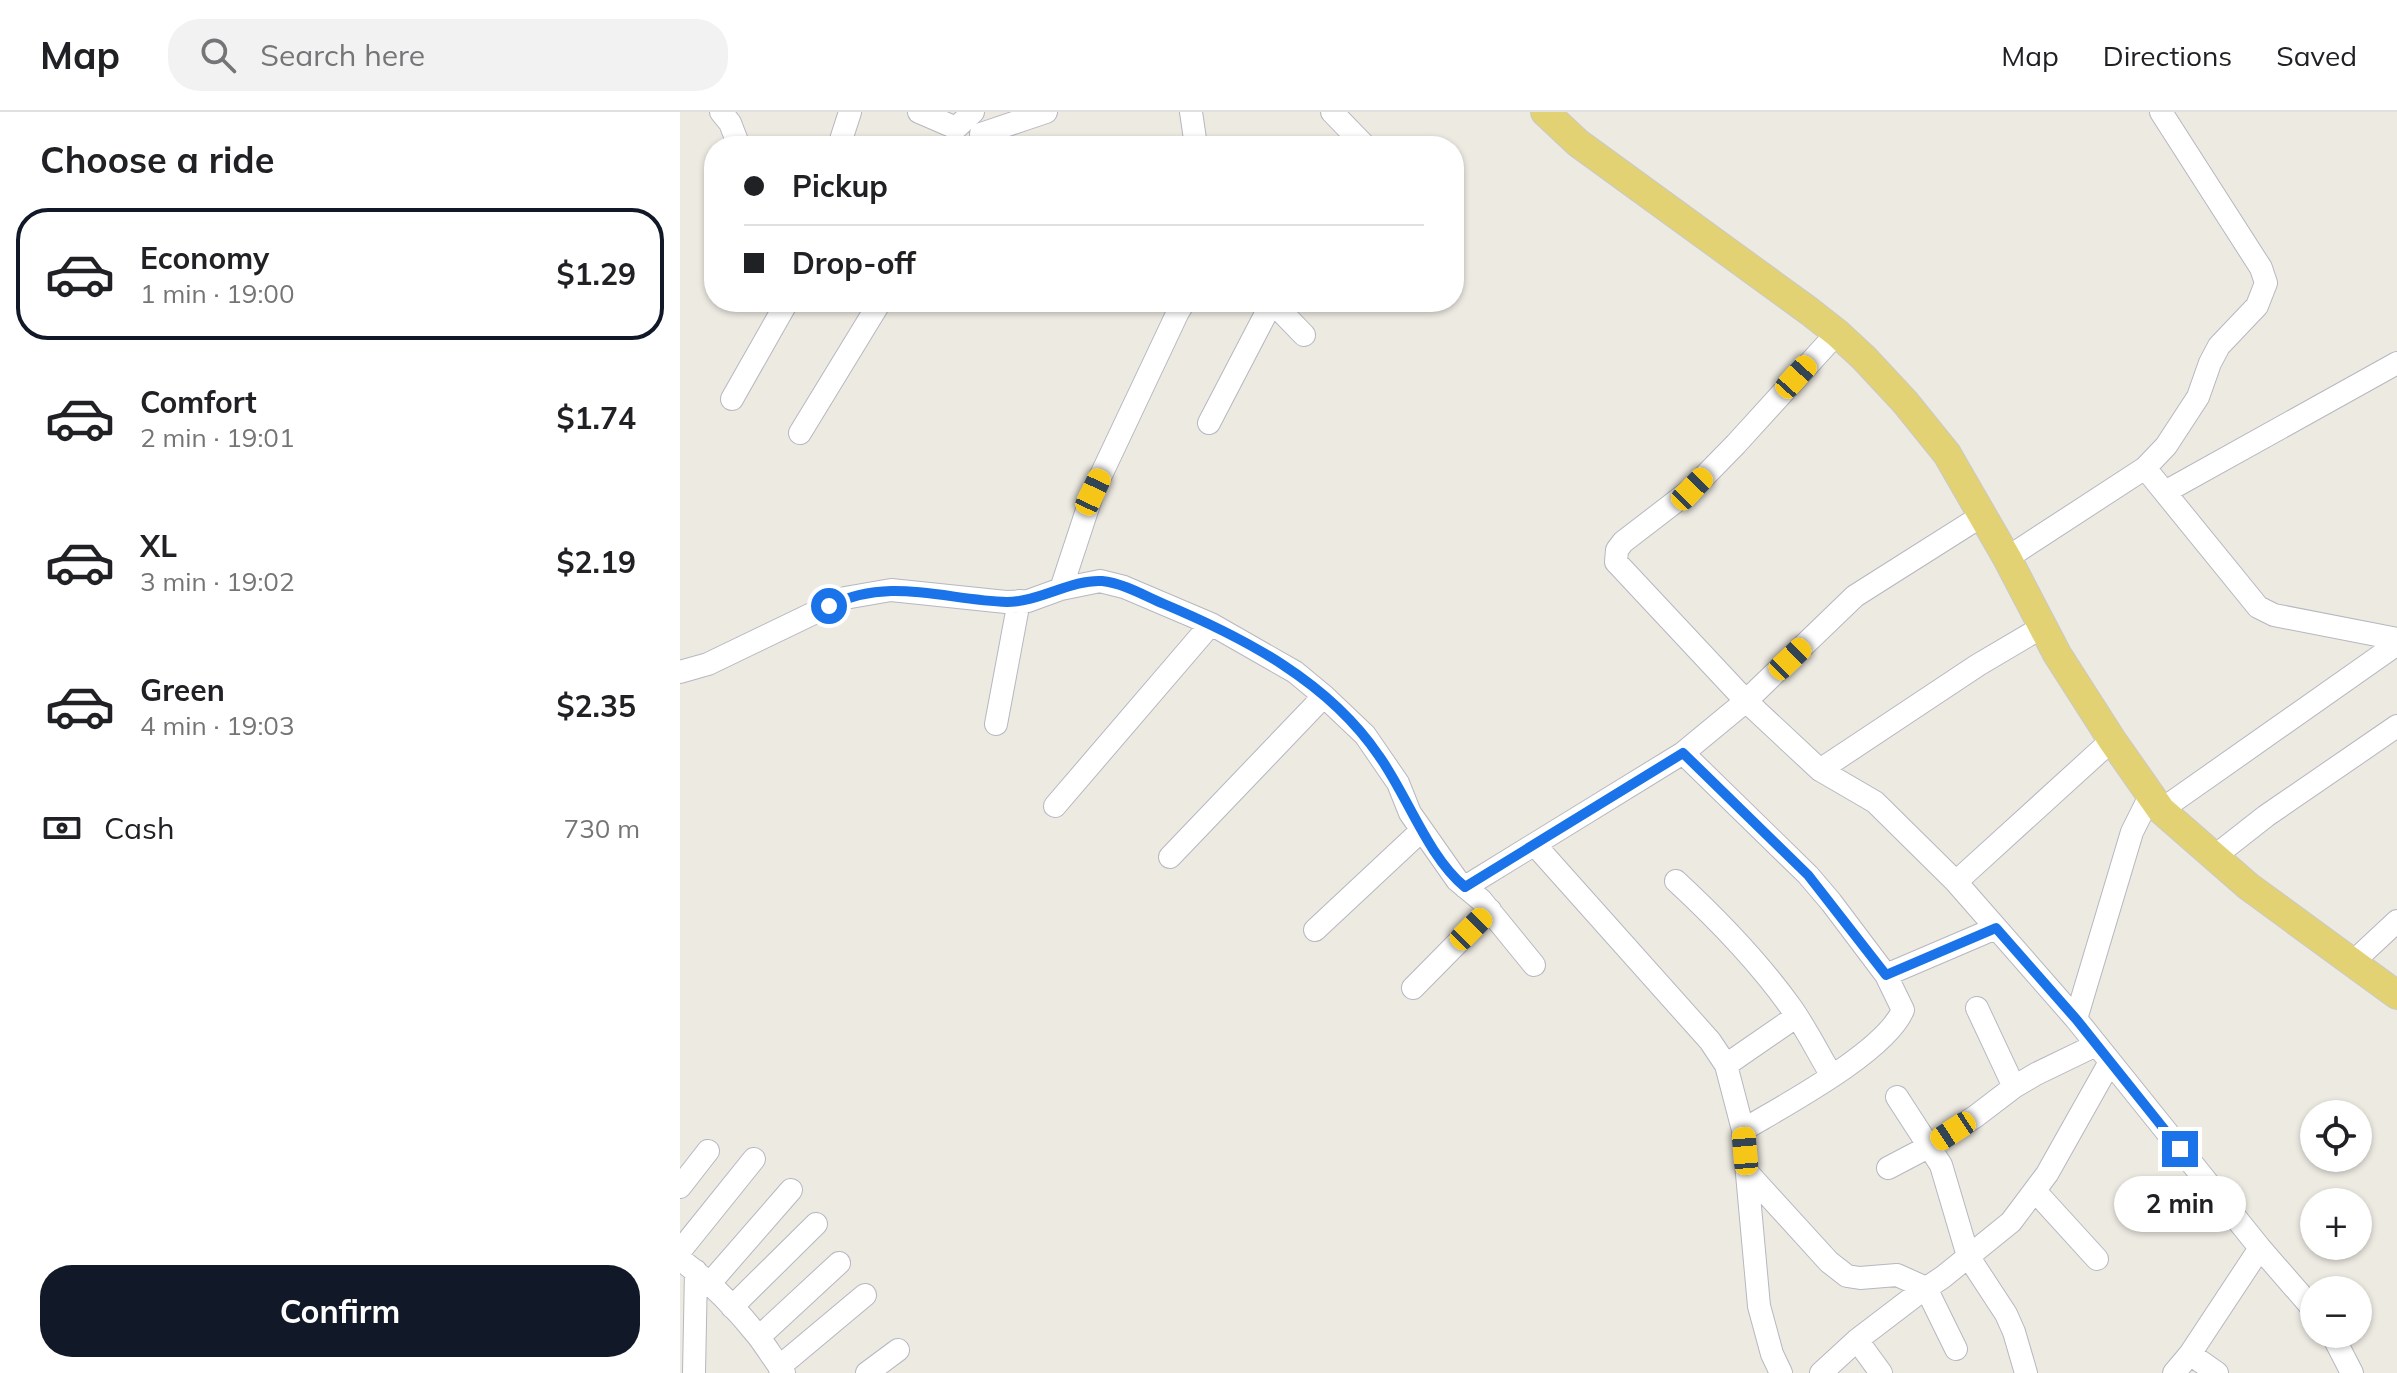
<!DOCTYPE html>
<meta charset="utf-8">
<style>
:root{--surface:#fff;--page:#f2f2f2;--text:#202124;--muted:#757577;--line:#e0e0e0;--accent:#111827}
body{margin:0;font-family:Mulish,sans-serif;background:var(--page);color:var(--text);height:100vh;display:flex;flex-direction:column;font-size:30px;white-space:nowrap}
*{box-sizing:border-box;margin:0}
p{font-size:26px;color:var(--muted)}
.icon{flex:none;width:44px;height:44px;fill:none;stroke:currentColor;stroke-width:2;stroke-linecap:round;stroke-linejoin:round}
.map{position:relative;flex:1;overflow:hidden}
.details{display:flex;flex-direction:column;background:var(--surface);width:680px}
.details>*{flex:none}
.banner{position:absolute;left:24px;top:24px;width:760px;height:176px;border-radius:32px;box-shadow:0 2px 6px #0004;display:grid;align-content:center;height:176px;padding:0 40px;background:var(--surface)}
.tools{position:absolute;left:1620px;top:988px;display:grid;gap:16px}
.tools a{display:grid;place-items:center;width:72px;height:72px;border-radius:50%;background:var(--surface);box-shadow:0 2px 6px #0004;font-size:40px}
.end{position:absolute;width:36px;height:36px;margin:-18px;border:10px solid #1a73e8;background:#fff;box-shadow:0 0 0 4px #fff}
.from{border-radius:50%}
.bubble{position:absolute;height:56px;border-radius:28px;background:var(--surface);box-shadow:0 2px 6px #0004;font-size:26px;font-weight:700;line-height:56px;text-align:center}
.car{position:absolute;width:24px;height:48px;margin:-24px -12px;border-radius:10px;box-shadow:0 0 6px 2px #0007;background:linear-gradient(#f5c518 24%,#345 0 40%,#f5c518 0 76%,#345 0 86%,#f5c518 0)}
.banner b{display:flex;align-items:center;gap:28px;height:76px;font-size:30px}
.banner b+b{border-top:2px solid var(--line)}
.banner i{width:20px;height:20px;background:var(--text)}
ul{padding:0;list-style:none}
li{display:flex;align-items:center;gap:24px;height:132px;margin:0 16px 12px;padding:0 24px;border:4px solid transparent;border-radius:32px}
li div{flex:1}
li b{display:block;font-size:30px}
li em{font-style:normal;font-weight:700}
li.current{border-color:var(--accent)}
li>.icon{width:72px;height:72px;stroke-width:1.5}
h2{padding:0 40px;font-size:36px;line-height:96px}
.pay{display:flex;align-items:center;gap:20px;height:88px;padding:0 40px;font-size:30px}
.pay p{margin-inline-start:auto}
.button{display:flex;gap:16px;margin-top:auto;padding:16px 40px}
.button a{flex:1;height:92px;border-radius:32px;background:var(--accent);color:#fff;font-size:32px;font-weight:700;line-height:92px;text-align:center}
header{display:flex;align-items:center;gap:48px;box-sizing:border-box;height:112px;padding:0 40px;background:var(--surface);border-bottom:2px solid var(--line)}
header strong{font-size:38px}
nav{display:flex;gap:44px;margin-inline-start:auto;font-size:28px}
.search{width:560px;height:72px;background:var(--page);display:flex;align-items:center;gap:20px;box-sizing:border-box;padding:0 28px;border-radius:32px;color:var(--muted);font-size:30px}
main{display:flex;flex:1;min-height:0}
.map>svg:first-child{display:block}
</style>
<header>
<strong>Map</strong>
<div class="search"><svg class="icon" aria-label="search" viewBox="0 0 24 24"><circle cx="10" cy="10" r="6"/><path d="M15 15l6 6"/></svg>Search here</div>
<nav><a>Map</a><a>Directions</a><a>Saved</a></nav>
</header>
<main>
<section class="details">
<h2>Choose a ride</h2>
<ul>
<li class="current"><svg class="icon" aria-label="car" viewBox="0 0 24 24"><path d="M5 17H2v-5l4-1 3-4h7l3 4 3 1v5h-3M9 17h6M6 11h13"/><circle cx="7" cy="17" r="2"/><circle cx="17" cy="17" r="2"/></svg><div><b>Economy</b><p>1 min · 19:00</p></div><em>$1.29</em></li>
<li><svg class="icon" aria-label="car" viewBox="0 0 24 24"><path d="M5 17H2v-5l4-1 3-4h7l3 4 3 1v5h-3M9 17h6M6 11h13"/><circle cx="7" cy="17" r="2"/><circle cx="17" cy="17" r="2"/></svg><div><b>Comfort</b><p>2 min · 19:01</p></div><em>$1.74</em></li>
<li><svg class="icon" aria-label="car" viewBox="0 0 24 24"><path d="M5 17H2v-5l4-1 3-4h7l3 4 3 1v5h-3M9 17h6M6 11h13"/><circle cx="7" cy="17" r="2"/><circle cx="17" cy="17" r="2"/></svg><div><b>XL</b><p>3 min · 19:02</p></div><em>$2.19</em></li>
<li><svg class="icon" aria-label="car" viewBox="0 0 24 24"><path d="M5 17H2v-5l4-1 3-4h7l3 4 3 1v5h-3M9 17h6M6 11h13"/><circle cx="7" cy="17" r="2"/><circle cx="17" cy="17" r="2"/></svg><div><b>Green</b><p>4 min · 19:03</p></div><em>$2.35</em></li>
</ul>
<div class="pay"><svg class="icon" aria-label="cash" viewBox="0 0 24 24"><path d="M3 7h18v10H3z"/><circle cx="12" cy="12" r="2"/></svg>Cash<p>730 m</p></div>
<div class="button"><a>Confirm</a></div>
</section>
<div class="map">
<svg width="1717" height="1261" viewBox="0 0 1717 1261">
<rect width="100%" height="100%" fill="#edeae2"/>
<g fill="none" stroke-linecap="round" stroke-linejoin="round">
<defs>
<path id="minor" d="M41,0L50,11L59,34
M239,0L276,16L293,0
M511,0L516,34
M652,0L685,34
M159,34L170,0
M325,34L301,22L366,0
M1157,221L1056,332L1012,377L943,430L937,438L936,450L1066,589L1140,658L1195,690L1276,770L1396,907L1580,1136L1634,1198
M52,287L107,190
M529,311L592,190L624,223
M120,321L200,190
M1465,356L1578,495L1594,503L1717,527
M1485,380L1717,251
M1327,446L1465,356L1486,334L1518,285L1530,251L1539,234L1577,194L1586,171L1581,156L1481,0
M381,477L413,380L498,200L504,190
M0,560L28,552L165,486L211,478L326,490L348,489L381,477L420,469L444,475L531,512L615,560L644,584L685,623L718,671L730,701L777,768L801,788L854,853
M316,612L339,489
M1003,641L1128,763L1151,790L1206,863L1223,898C1205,940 1105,993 1063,1018
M1140,658L1298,553L1364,514
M375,694L531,512
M1481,698L1717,532
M855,733L1030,929L1046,953L1063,1018L1079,1194L1092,1242L1101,1261
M1535,744L1586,704L1717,614
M490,745L644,584
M996,769C1037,807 1077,848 1110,894C1126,916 1138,941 1152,964
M1276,770L1432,628
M785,775L1003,641L1066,589L1175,484L1303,403
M635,818L742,718
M1672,851L1717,809
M1206,863L1316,816
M733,876L810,798
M1297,896L1334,975
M1396,907L1452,720L1470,684
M1046,953L1117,904
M1217,985L1261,1053L1288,1144L1326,1202L1334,1220L1346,1261
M1208,1056L1250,1034L1296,1004L1334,975L1356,962L1416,933
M1067,1060L1149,1150L1167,1164L1180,1166L1217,1163L1246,1176L1276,1237
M0,1075L28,1039
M1355,1079L1417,1147
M0,1139L74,1047
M0,1147C29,1169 55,1195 78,1224C87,1236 95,1249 104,1261
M30,1171L111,1078
M52,1195L136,1112
M1652,1222L1672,1261
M79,1225L159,1151
M1177,1228L1201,1261
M1510,1242L1537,1261
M99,1255L185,1183
M14,1261L16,1159
M187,1261L218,1238
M1141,1261L1177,1228L1236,1183L1263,1165L1331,1110L1367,1062L1430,950
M1494,1261L1510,1242L1580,1136"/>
<path id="major" d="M865,0L898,31L1129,199L1157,221L1184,246L1225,290L1267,342L1327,446L1377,542L1432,628L1481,698L1568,774L1717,883"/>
</defs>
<!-- minor casing -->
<use href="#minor" stroke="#b6b7c0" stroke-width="24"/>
<!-- major casing -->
<use href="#major" stroke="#c9c9c9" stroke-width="30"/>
<!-- minor -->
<use href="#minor" stroke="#fff" stroke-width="22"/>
<!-- major -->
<use href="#major" stroke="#e2d273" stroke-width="28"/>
</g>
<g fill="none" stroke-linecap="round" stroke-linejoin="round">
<!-- route -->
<path stroke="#1a73e8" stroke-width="10" d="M149,494C210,464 264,488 327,490C359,490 392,467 422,469C443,471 465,484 484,492C565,526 649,570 699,644C727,683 748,745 785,775L1003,641L1128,763L1206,863L1316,816L1396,907L1500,1037"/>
</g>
</svg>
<div class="tools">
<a><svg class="icon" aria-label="locate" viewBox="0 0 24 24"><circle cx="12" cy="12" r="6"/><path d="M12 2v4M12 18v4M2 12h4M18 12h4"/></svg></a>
<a>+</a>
<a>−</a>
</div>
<i class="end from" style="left:149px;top:494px"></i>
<i class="end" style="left:1500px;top:1037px"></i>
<div class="bubble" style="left:1434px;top:1064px;width:132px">2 min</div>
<i class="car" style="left:1116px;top:265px;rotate:42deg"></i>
<i class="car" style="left:1012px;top:377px;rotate:44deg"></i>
<i class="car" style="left:413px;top:380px;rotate:25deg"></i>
<i class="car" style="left:1110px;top:547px;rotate:46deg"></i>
<i class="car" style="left:791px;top:817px;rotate:45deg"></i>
<i class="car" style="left:1273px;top:1019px;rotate:237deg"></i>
<i class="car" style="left:1065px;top:1039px;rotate:355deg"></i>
<div class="banner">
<b><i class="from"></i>Pickup</b>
<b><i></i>Drop-off</b>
</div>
</div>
</main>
